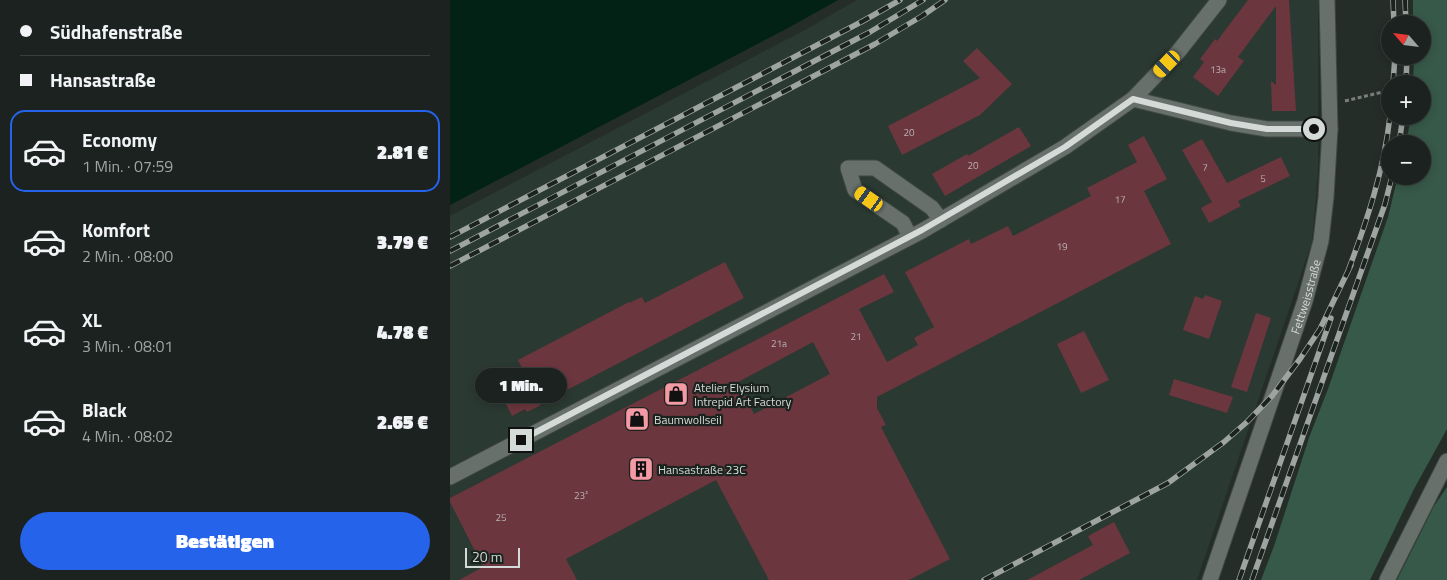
<!DOCTYPE html>
<html lang="de">
<meta charset="utf-8">
<style>
:root{--surface:#1c221f;--page:#252a28;--text:#f1f3f6;--muted:#a0a4a4;--line:#3a3f3d;--accent:#2563eb}
body{margin:0;font-family:"Titillium Web",sans-serif;background:var(--page);color:var(--text);height:100vh;display:flex;flex-direction:column;font-size:19px;white-space:nowrap}
*{box-sizing:border-box;margin:0}
p{font-size:16px;color:var(--muted)}
.icon{flex:none;width:28px;height:28px;fill:none;stroke:currentColor;stroke-width:2;stroke-linecap:round;stroke-linejoin:round}
.map{position:relative;flex:1;overflow:hidden}
.side{display:flex;flex-direction:column;background:var(--surface);width:450px}
.side>*{flex:none}
.hud{display:grid;align-content:center;height:110px;padding:0 20px;background:var(--surface)}
.needle{width:32px;rotate:298deg}
.buttons{position:absolute;left:931px;top:15px;display:grid;gap:10px}
.buttons a{display:grid;place-items:center;width:50px;height:50px;border-radius:50%;background:var(--surface);box-shadow:0 2px 8px #0003,0 0 0 1px var(--line);font-size:25px}
.scale{position:absolute;left:15px;bottom:12px;width:55px;box-sizing:border-box;padding-left:5px;border:2px solid #d4dad7;border-top:0;font-size:14px;line-height:18px;white-space:nowrap;color:#d4dad7;-webkit-text-stroke:4px #1b231f;paint-order:stroke}
.end{position:absolute;width:22px;height:22px;margin:-11px;border:6px solid #d4dad7;background:#111;box-shadow:0 0 0 2px #111}
.from{border-radius:50%}
.bubble{position:absolute;height:35px;border-radius:18px;background:var(--surface);box-shadow:0 2px 8px #0003,0 0 0 1px var(--line);font-size:16px;font-weight:800;line-height:35px;text-align:center}
.car{position:absolute;width:15px;height:30px;margin:-15px -8px;border-radius:6px;box-shadow:0 0 4px 1px #0007;background:linear-gradient(#f5c518 24%,#345 0 40%,#f5c518 0 76%,#345 0 86%,#f5c518 0)}
.hud b{display:flex;align-items:center;gap:18px;height:48px;font-size:19px}
.hud b+b{border-top:1px solid var(--line)}
.hud i{width:12px;height:12px;background:var(--text)}
ul{padding:0;list-style:none}
li{display:flex;align-items:center;gap:15px;height:82px;margin:0 10px 8px;padding:0 10px;border:2px solid transparent;border-radius:15px}
li div{flex:1}
li b{display:block;font-size:19px}
li em{font-style:normal;font-weight:800}
li.on{border-color:var(--accent)}
li>.icon{width:45px;height:45px;stroke-width:1.5}
.button{display:flex;gap:10px;margin-top:auto;padding:10px 20px}
.button a{flex:1;height:58px;border-radius:30px;background:var(--accent);color:#fff;font-size:20px;font-weight:800;line-height:58px;text-align:center}
main{display:flex;flex:1;min-height:0}
.map>svg:first-child{display:block}
</style>
<main>
<section class="side">
<div class="hud">
<b><i class="from"></i>Südhafenstraße</b>
<b><i></i>Hansastraße</b>
</div>
<ul>
<li class="on"><svg class="icon" aria-label="car" viewBox="0 0 24 24"><path d="M5 17H2v-5l4-1 3-4h7l3 4 3 1v5h-3M9 17h6M6 11h13"/><circle cx="7" cy="17" r="2"/><circle cx="17" cy="17" r="2"/></svg><div><b>Economy</b><p>1 Min. · 07:59</p></div><em>2.81 €</em></li>
<li><svg class="icon" aria-label="car" viewBox="0 0 24 24"><path d="M5 17H2v-5l4-1 3-4h7l3 4 3 1v5h-3M9 17h6M6 11h13"/><circle cx="7" cy="17" r="2"/><circle cx="17" cy="17" r="2"/></svg><div><b>Komfort</b><p>2 Min. · 08:00</p></div><em>3.79 €</em></li>
<li><svg class="icon" aria-label="car" viewBox="0 0 24 24"><path d="M5 17H2v-5l4-1 3-4h7l3 4 3 1v5h-3M9 17h6M6 11h13"/><circle cx="7" cy="17" r="2"/><circle cx="17" cy="17" r="2"/></svg><div><b>XL</b><p>3 Min. · 08:01</p></div><em>4.78 €</em></li>
<li><svg class="icon" aria-label="car" viewBox="0 0 24 24"><path d="M5 17H2v-5l4-1 3-4h7l3 4 3 1v5h-3M9 17h6M6 11h13"/><circle cx="7" cy="17" r="2"/><circle cx="17" cy="17" r="2"/></svg><div><b>Black</b><p>4 Min. · 08:02</p></div><em>2.65 €</em></li>
</ul>
<div class="button"><a>Bestätigen</a></div>
</section>
<div class="map">
<svg width="997" height="580" viewBox="0 0 997 580">
<rect width="100%" height="100%" fill="#252d29"/>
<!-- built -->
<path fill="#2a3931" d="M407,0H868V172L862,242L747,580H0V216L355,30Z"/>
<!-- green -->
<path fill="#375949" d="M963,0H997V429L964,489L920,580H811L824,546L860,435L878,389L938,217L948,176H972V144H956L961,116H972V84H963L964,56H972V24H963Z
M997,487V580H947L984,506Z"/>
<!-- water -->
<path fill="#012215" d="M0,0H388L338,28L0,205Z"/>
<!-- building -->
<path fill="#6c363e" fill-rule="evenodd" d="M798,0H839L846,111H822L821,81L826,85V6L788,57L794,61L768,96L743,77L754,62L750,59L765,39L767,41Z
M527,48L562,84L530,115L452,155L438,126L530,78L513,61Z
M569,127L581,146L495,196L482,174L517,154L518,156Z
M694,136L717,179L694,191L721,244L427,397V408L436,425L431,427L500,559L459,580H319L266,480L116,559L127,580H9L33,567L0,502V498L434,274L444,292L409,309L437,362L468,345L464,338L484,327L455,272L519,239L521,244L558,226L563,236L641,196L637,188L687,162L678,145ZM363,342L380,374L304,414L288,382Z
M752,139L777,183L831,157L840,176L788,201L791,206L759,223L751,208L762,202L732,150Z
M275,262L294,298L90,404L91,405L77,412L75,409L62,416L46,384L73,370L68,360L179,302V303L192,297L195,303Z
M755,295L772,301L759,339L733,330L745,296L753,299Z
M806,313L821,318L797,392L781,387Z
M634,331L659,380L631,393L607,344Z
M724,379L783,397L777,413L719,395Z
M664,522L680,553L629,580H577L643,545L638,536Z"/>
<g fill="none" stroke-linecap="round" stroke-linejoin="round">
<defs>
<g id="minor">
<path d="M683,99L781,123L817,129H880"/>
<path d="M460,237L453,223L405,190L398,168H425L482,208L491,220"/>
<path d="M0,477L472,231L615,147L683,99L728,52L769,0"/>
<path id="s1" d="M760,580L855,301L871,241L876,197L880,129L877,0"/>
<path d="M937,580L997,461"/>
</g>
</defs>
<!-- minor casing -->
<use href="#minor" stroke="#414845" stroke-width="17"/>
<!-- path -->
<path stroke="#787f7c" stroke-width="3" stroke-dasharray="4 2.5" stroke-linecap="butt" d="M895,101L937,91"/>
<!-- minor -->
<use href="#minor" stroke="#67706b" stroke-width="15"/>
<defs>
<path id="rail" d="M943,0L944,24
M955,0L956,24
M943,84L945,56
M956,84L957,56
M949,144L953,116
M0,237L413,21L450,0
M0,251L420,32L473,0
M0,266L425,44L472,16L495,0
M898,271C917,221 934,170 940,116
M534,580L718,483L774,442L798,421L822,396L850,359L870,329L901,265
M789,580L881,318
M802,580L923,238L935,204L942,176"/>
</defs>
<!-- rail casing -->
<use href="#rail" stroke="#9da4a1" stroke-width="5.5"/>
<!-- rail -->
<use href="#rail" stroke="#1b231f" stroke-width="4" stroke-dasharray="11" stroke-linecap="butt"/>
</g>
<g fill="none" stroke-linecap="round" stroke-linejoin="round">
<!-- route -->
<path stroke="#d4dad7" stroke-width="6" d="M71,440L472,230L615,147L683,99L781,123L817,129H864"/>
</g>
<!-- icons -->
<defs>
<symbol id="shop-square" viewBox="-11 -11 22 22"><rect x="-9" y="-9" width="18" height="18" rx="4" fill="#f49aa5" stroke="#1b231f"/><path d="M-5-2.5h2.3a2.7 3.5 0 0 1 5.4 0H5L5.5 6h-11ZM-1.5-2.5h3a1.5 2.3 0 0 0-3 0Z" fill="#111"/></symbol>
<symbol id="building-square" viewBox="-11 -11 22 22"><rect x="-9" y="-9" width="18" height="18" rx="4" fill="#f49aa5" stroke="#1b231f"/><path d="M-4-6H4V6H1V3H-1V6H-4ZM-2.5-4.3h1.7v1.8h-1.7ZM.8-4.3h1.7v1.8H.8ZM-2.5-1h1.7V.8h-1.7ZM.8-1h1.7V.8H.8Z" fill="#111"/></symbol>
</defs>
<g fill-rule="evenodd">
<use href="#shop-square" x="212" y="380" width="28" height="28"/>
<use href="#shop-square" x="173" y="405" width="28" height="28"/>
<use href="#building-square" x="177" y="455" width="28" height="28"/>
</g>
<g text-anchor="middle" dominant-baseline="central" stroke-width="4.5" stroke-linejoin="round" paint-order="stroke">
<!-- number labels -->
<g font-size="10" fill="#bab1b1">
<text x="768" y="69">13a</text>
<text x="459" y="132">20</text>
<text x="523" y="165">20</text>
<text x="755" y="167">7</text>
<text x="813" y="178">5</text>
<text x="670" y="199">17</text>
<text x="612" y="246">19</text>
<text x="406" y="336">21</text>
<text x="329" y="343">21a</text>
<text x="131" y="495">23²</text>
<text x="51" y="517">25</text>
</g>
<!-- street labels -->
<g font-size="12" fill="#d4dad7" stroke="#1b231f">
<text stroke="none"><textPath href="#s1" startOffset="299">Fettweisstraße</textPath></text>
</g>
<!-- poi labels -->
<g font-size="12" fill="#d4dad7" stroke="#1b231f" text-anchor="start">
<text x="244" y="387">Atelier Elysium<tspan x="244" dy="14">Intrepid Art Factory</tspan></text>
<text x="204" y="419">Baumwollseil</text>
<text x="208" y="469">Hansastraße 23C</text>
</g>
</g>
</svg>
<div class="buttons">
<a><svg class="needle" viewBox="-14 -14 28 28"><path d="M0-13l5 13h-10z" fill="#e53935"/><path d="M0 13l5-13h-10z" fill="#a0a4a4"/></svg></a>
<a>+</a>
<a>−</a>
</div>
<div class="scale">20 m</div>
<i class="end from" style="left:864px;top:129px"></i>
<i class="end" style="left:71px;top:440px"></i>
<div class="bubble" style="left:25px;top:368px;width:92px">1 Min.</div>
<i class="car" style="left:717px;top:64px;rotate:224deg"></i>
<i class="car" style="left:419px;top:199px;rotate:305deg"></i>
</div>
</main>
